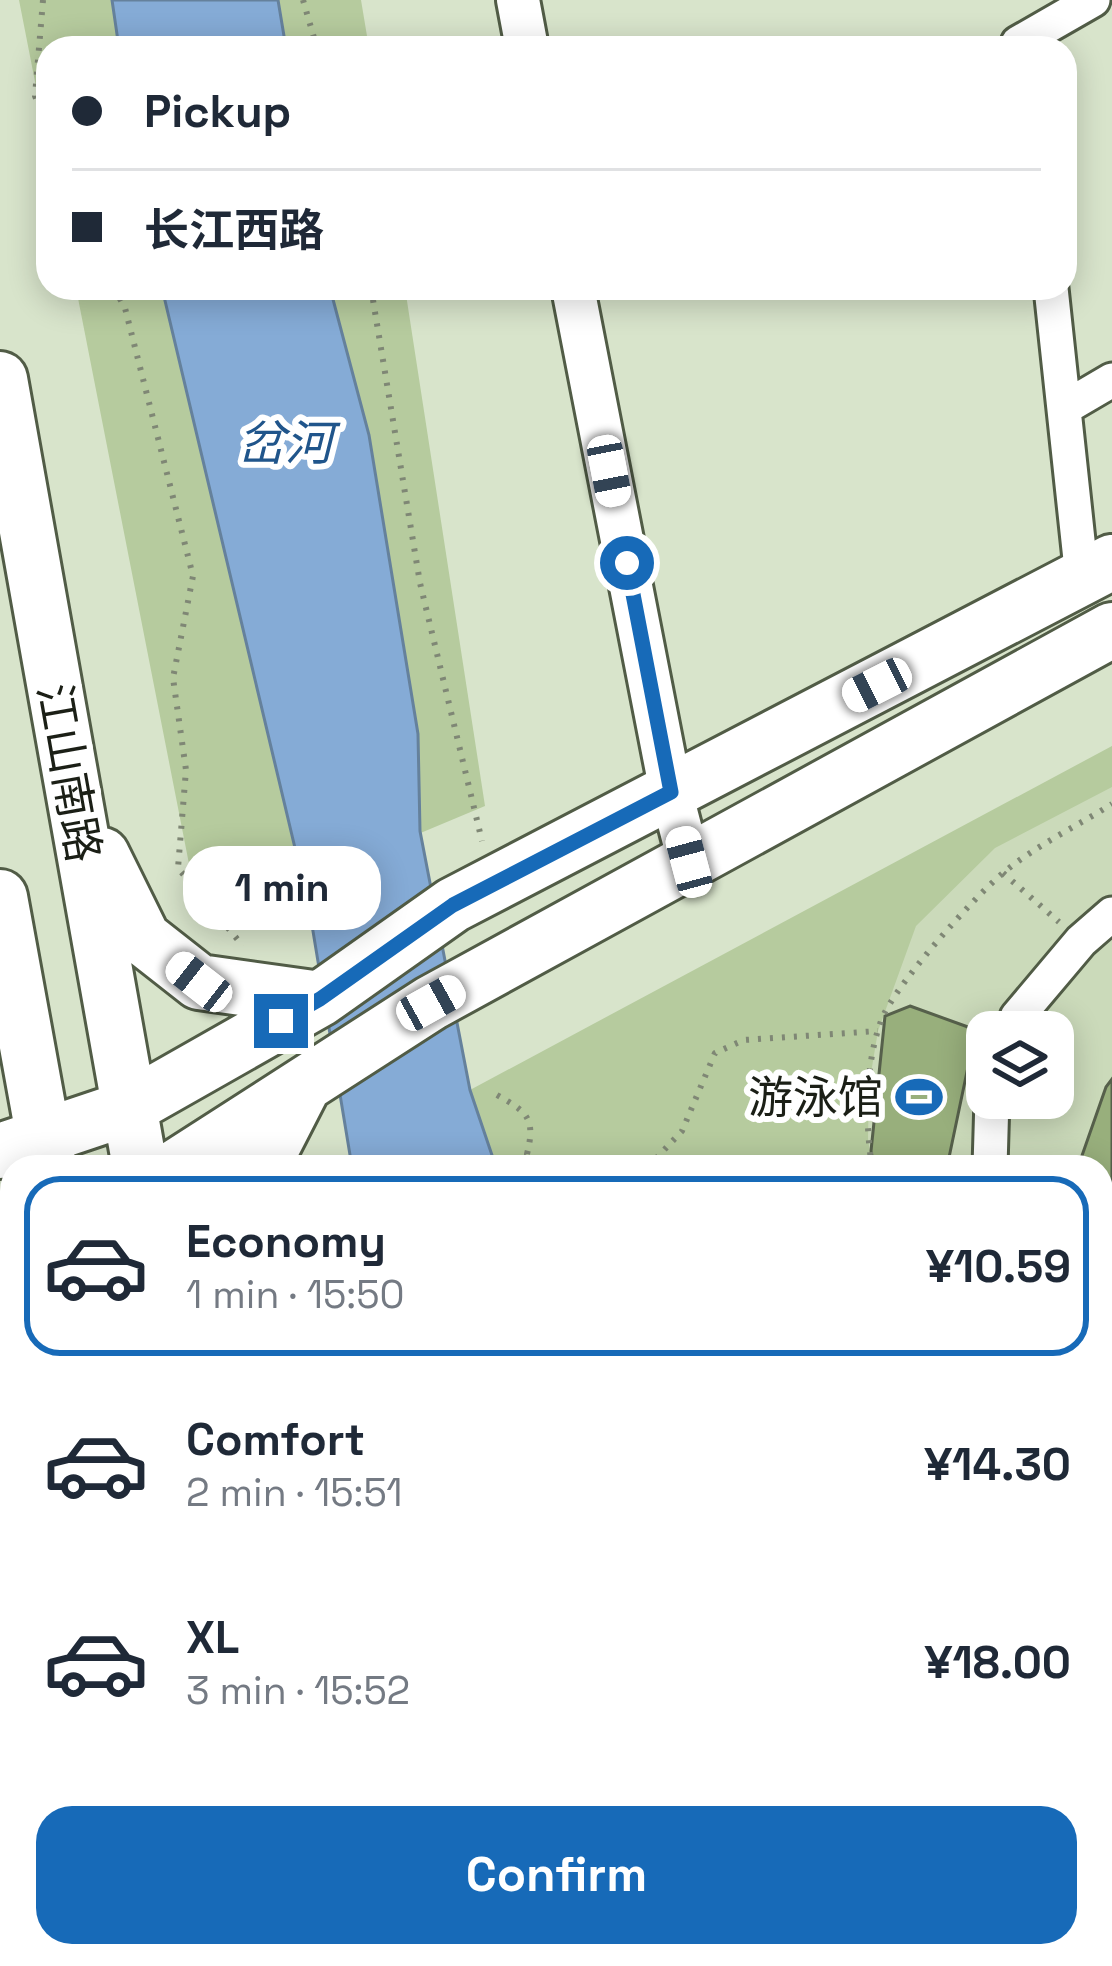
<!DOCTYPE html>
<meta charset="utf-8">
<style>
:root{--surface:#fff;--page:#f6f6f7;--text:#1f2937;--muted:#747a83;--line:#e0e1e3;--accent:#176ab8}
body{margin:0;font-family:"Space Grotesk","Noto Sans SC",sans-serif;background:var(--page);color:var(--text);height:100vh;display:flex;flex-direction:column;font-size:45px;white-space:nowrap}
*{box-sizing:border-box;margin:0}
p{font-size:39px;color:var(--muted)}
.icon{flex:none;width:66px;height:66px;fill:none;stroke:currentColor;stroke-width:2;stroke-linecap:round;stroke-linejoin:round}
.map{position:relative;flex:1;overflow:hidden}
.details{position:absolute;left:0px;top:1155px;width:1113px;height:813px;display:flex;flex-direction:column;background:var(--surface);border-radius:36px 36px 0 0;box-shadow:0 6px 30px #0003}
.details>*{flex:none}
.guide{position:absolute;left:36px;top:36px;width:1041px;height:264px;border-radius:36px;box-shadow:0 6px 30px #0003;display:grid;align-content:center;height:264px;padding:0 36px;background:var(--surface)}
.tools{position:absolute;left:966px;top:1011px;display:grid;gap:24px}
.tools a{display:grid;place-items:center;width:108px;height:108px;border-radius:24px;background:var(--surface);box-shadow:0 6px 30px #0003;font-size:60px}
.end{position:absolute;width:54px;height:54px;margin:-27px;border:15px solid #176ab8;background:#fff;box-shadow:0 0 0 6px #fff}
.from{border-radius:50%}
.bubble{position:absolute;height:84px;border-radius:36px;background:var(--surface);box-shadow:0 6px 30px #0003;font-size:39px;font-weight:800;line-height:84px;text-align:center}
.car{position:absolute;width:36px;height:72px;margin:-36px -18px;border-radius:15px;box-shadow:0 0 9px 3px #0007;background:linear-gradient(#fff 24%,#345 0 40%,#fff 0 76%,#345 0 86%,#fff 0)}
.guide b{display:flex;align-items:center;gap:42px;height:114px;font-size:45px}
.guide b+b{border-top:3px solid var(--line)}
.guide i{width:30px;height:30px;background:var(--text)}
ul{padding:21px 0 0;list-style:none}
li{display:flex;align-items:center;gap:36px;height:180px;margin:0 24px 18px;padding:0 12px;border:6px solid transparent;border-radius:36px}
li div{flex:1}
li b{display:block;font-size:45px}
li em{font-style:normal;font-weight:800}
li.active{border-color:var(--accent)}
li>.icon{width:108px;height:108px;stroke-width:1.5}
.button{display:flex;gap:24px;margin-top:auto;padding:24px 36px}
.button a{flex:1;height:138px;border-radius:36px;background:var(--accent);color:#fff;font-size:48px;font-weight:800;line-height:138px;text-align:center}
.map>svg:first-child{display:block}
</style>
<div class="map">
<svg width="1112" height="1966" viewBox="0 0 1112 1966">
<rect width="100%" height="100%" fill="#d8e4cb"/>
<!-- built -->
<path fill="#cbdaba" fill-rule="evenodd" d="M1112,746V1966H790L785,1956H1101V1167H496ZM987,1032H1053V1098H987Z"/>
<!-- green -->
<path fill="#b6cb9e" d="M19,0H361L369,48H48V148Z
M76,288H405L485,806L201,925Z
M1112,746V787L995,848L916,926L878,1031L869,1085L868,1139L872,1167H496L470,1090Z
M1101,1680L1112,1746V1966H790L785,1956H1101Z
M421,1956H580L583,1966H425Z"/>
<!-- water -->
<path fill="#85abd6" stroke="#65819c" stroke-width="3" d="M112,0H278L286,48H119Z
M162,288H330L369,435L418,734L420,831L470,1090L496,1167H352L309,907Z
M580,1956H785L790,1966H583Z"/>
<!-- building -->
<path fill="#98af7c" stroke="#56604b" stroke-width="3" d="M910,1006L968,1027L973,1043L947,1167H874L871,1151L885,1016Z
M1112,1079V1336L1101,1321V1167H1078L1106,1087Z"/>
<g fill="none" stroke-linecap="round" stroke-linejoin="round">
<defs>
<path id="minor" d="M1019,48L1018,43L1093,0
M1051,288L1082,578
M1066,407L1112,380
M1013,1032L1017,1017L1081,941L1112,914
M990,1167L992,1098
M1101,1445L1112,1459"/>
<path id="tertiary" d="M518,0L527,48
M573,288L671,792L689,861"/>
<path id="primary" d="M0,379L140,1167
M102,855L143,938L199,982L320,999
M0,897L49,1167
M0,1151L128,1108L320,999L453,905L1112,562
M176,1167L431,1003L1112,630
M262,1167L302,1089
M0,1229L12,1225
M0,1331L12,1339
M251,1956L256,1966
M351,1956L356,1966"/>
</defs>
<!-- minor casing -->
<use href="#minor" stroke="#515c46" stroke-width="39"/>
<!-- tertiary casing -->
<use href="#tertiary" stroke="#515c46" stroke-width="48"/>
<!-- primary casing -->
<use href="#primary" stroke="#515c46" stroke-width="60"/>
<!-- path -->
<path stroke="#7f8775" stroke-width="6" stroke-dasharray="3 9" stroke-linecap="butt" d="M43,0L35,96L48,130
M303,0L317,48
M114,288L125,308L193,576L173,678L186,770L178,868L243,946
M371,288L420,583L482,841
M1003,873L1059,922
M497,1095C527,1112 536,1118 527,1154L534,1167
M648,1167L682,1131L715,1053L744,1040L878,1031
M872,1167C865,1121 865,1065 881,1021C893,987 974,897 1003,873C1035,846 1077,826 1112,804
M824,1956L830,1966"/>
<!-- minor -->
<use href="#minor" stroke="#fff" stroke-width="33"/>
<!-- tertiary -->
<use href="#tertiary" stroke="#fff" stroke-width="42"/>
<!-- primary -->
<use href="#primary" stroke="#fff" stroke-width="54"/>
</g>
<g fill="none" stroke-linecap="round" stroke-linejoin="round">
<!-- route -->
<path stroke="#176ab8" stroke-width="15" d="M281,1021L320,999L453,905L671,792L627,563"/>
</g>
<!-- icons -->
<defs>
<symbol id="stadium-bare" viewBox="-9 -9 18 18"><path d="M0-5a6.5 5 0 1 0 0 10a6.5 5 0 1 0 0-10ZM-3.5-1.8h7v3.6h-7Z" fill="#176ab8" stroke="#fff" stroke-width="2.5" paint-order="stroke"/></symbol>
</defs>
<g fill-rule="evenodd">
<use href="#stadium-bare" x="886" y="1064" width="66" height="66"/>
</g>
<g text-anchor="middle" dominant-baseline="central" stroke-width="12" stroke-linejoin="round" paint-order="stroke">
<!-- street labels -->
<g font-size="45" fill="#1b1f16" stroke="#fff">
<text transform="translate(69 773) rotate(80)">江山南路</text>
</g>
<!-- poi labels -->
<g font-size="45" fill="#1b1f16" stroke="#fff" text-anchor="end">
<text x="883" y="1097">游泳馆</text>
</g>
<!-- water labels -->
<g font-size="48" font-style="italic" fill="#20558b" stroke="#fff">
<text x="285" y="443">岔河</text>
</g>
</g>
</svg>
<div class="tools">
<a><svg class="icon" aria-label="layers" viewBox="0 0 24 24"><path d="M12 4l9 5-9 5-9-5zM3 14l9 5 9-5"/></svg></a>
</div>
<i class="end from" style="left:627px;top:563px"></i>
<i class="end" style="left:281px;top:1021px"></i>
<div class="bubble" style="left:183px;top:846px;width:198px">1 min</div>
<i class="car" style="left:609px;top:471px;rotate:169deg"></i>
<i class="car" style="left:877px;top:685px;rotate:243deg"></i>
<i class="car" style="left:689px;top:862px;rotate:345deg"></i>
<i class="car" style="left:199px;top:982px;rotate:308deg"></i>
<i class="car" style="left:431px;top:1003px;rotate:61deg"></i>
<div class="guide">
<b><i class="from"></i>Pickup</b>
<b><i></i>长江西路</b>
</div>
<section class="details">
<ul>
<li class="active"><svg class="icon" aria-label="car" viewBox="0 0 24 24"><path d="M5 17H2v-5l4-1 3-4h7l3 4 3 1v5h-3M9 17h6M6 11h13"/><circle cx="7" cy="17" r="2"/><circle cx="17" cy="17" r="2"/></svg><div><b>Economy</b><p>1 min · 15:50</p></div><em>¥10.59</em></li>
<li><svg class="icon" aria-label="car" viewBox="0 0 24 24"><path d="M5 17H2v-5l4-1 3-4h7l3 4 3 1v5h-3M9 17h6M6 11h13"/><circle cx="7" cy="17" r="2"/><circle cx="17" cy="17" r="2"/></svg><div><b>Comfort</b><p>2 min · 15:51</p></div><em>¥14.30</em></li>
<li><svg class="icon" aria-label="car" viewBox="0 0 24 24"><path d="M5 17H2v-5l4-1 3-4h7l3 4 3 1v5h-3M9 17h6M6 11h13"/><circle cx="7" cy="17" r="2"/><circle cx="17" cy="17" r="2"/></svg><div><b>XL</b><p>3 min · 15:52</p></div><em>¥18.00</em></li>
</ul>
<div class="button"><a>Confirm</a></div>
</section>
</div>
